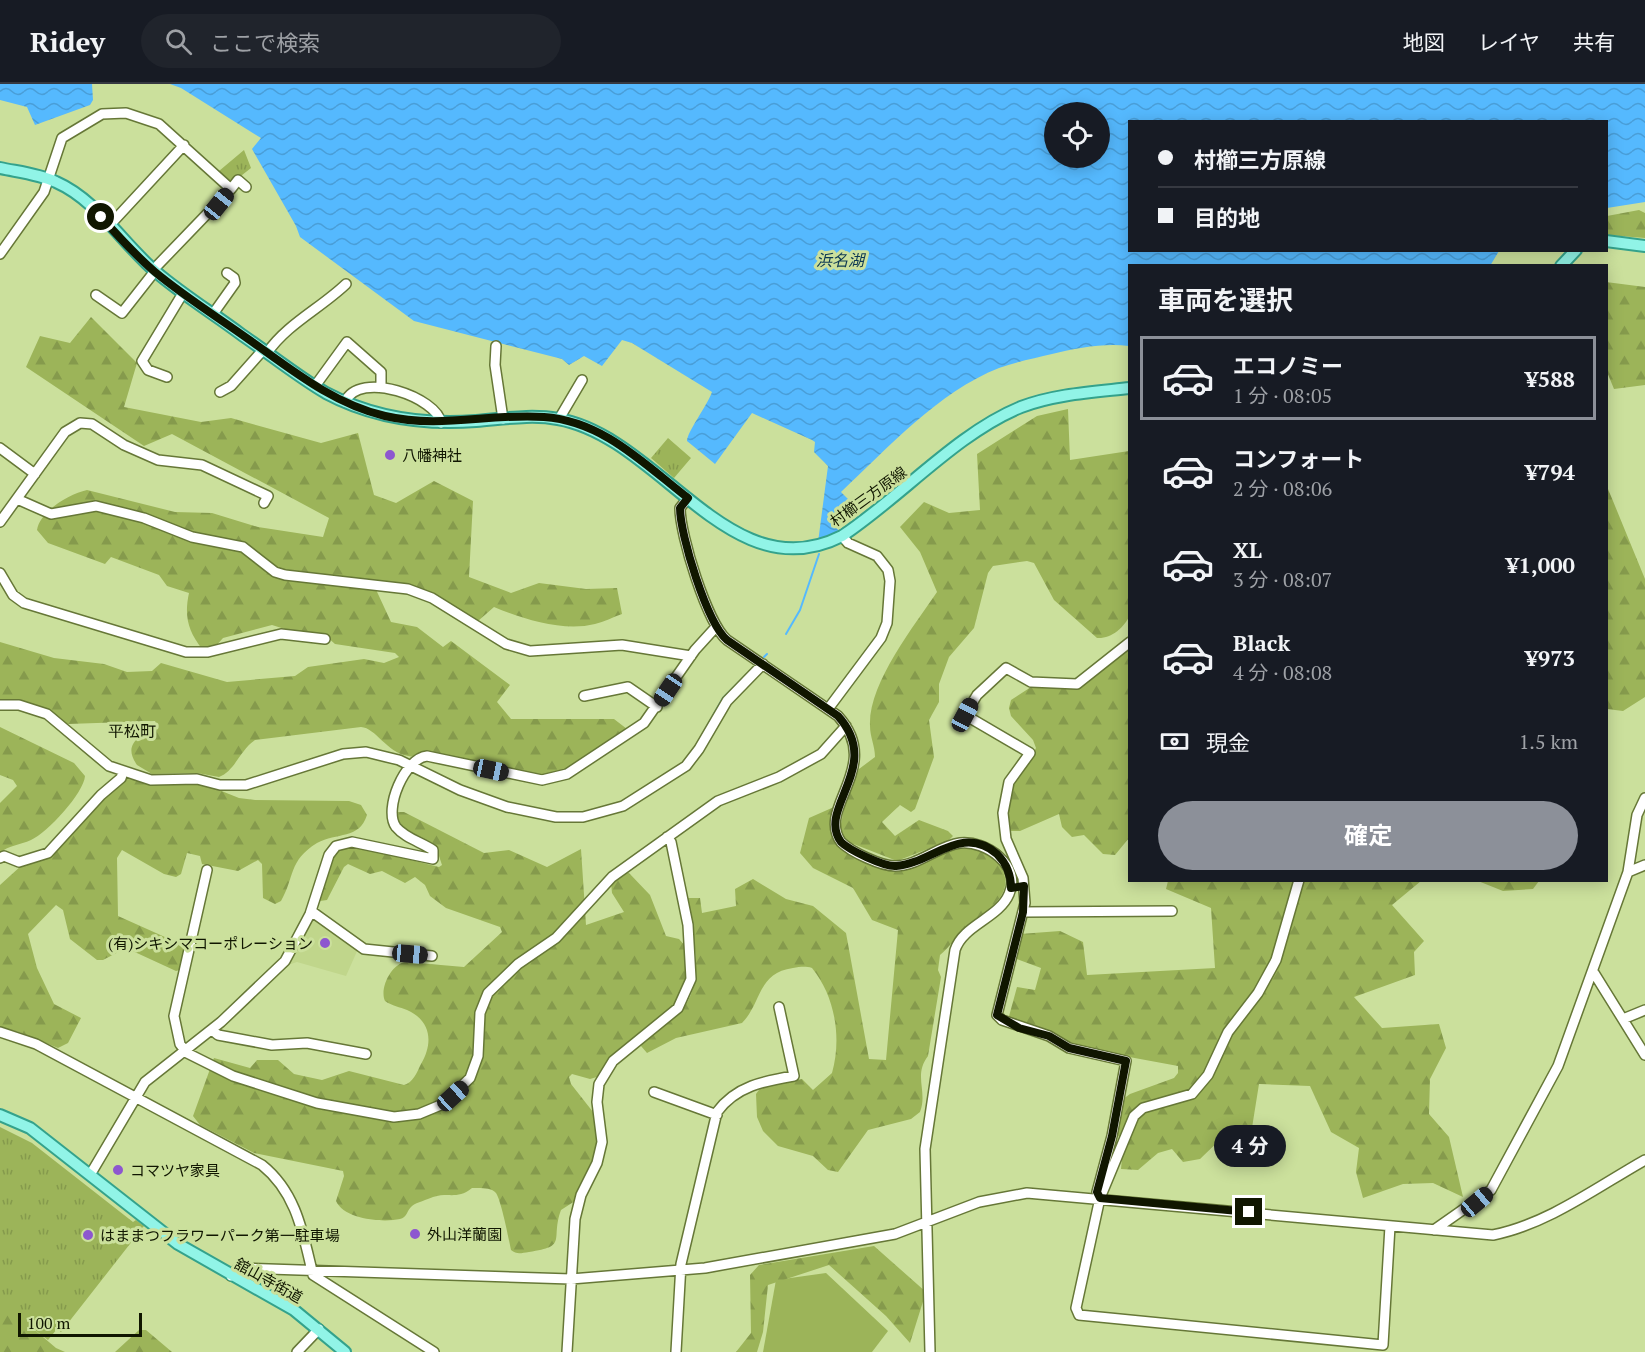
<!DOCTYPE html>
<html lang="ja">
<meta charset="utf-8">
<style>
:root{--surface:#171b24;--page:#20242c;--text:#f1f3f6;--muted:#9ea1a6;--line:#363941;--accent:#8c9099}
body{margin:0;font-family:"PT Serif","Noto Sans JP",serif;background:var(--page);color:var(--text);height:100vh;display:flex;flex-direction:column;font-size:22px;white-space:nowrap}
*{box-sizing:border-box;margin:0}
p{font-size:20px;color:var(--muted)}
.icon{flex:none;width:33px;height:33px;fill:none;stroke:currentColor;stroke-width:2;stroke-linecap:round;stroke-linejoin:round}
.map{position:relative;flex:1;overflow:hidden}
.side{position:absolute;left:1128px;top:180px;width:480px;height:618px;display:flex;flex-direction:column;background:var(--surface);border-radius:0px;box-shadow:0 3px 15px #0003}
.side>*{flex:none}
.hud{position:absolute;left:1128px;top:36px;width:480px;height:132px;border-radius:0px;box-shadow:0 3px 15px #0003;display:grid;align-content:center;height:132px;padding:0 30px;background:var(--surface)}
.fabs{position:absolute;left:1044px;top:18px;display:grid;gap:12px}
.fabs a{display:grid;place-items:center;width:66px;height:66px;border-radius:50%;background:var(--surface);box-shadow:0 3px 15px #0003;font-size:30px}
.scale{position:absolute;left:18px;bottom:15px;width:124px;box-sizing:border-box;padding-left:6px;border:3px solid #101600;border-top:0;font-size:16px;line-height:21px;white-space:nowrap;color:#101600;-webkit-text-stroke:4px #cbe09c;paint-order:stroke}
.end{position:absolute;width:27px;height:27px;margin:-14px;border:8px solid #101600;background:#fff;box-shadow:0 0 0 3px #fff}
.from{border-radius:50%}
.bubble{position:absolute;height:42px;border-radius:21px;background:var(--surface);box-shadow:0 3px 15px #0003;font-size:20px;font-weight:700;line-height:42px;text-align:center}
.car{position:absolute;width:18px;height:36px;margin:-18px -9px;border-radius:8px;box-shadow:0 0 4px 2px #0007;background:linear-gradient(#222 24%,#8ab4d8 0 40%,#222 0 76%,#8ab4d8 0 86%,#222 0)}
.hud b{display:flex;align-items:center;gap:21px;height:57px;font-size:22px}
.hud b+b{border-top:2px solid var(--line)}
.hud i{width:15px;height:15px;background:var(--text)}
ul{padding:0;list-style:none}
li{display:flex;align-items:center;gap:18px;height:84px;margin:0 12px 9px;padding:0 18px;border:3px solid transparent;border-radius:0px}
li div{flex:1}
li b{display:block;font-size:22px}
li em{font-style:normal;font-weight:700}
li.on{border-color:var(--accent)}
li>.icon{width:54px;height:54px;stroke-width:1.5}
h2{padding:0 30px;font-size:27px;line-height:72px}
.pay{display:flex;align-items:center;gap:15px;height:66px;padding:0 30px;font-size:22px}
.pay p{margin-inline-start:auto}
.button{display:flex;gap:12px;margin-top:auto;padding:12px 30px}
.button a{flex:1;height:69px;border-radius:36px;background:var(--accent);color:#fff;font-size:24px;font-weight:700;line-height:69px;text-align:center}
header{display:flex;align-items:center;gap:36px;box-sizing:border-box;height:84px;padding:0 30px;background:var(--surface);border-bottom:2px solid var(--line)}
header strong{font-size:28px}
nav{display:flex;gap:33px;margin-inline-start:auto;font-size:21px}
.search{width:420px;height:54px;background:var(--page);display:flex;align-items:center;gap:15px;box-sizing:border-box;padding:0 21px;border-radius:33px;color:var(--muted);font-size:22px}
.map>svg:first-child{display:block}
</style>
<header>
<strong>Ridey</strong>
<div class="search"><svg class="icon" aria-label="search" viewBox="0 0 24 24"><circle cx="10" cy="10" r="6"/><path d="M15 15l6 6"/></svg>ここで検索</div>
<nav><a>地図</a><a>レイヤ</a><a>共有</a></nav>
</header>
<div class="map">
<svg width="1645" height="1268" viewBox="0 0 1645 1268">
<defs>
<pattern id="forest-firs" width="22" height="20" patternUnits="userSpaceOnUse" patternTransform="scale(1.5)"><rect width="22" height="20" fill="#9cb459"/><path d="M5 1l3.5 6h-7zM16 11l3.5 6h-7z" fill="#859a4c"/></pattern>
<pattern id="park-tufts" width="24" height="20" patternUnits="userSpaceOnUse" patternTransform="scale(1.5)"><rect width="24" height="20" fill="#9cb459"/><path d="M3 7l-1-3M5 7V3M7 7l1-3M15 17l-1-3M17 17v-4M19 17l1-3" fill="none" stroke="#859a4c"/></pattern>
<pattern id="water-waves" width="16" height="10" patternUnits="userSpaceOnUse" patternTransform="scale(1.5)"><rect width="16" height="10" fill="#55b9fe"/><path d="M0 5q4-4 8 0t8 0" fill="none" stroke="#499ed8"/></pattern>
</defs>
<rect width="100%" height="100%" fill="#cbe09c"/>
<!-- built -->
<path fill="#c0d68b" d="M313,831L358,865L346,892L297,878L288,881Z"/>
<!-- grass -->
<path fill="#9cb459" d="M826,1189L888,1247L872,1268H763L776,1196Z"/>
<!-- forest -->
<path fill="url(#forest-firs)" d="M1639,126L1645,129V154L1607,151V132Z
M1606,198L1645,203V301L1614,305L1607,288Z
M91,233L137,279L124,323L201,338L231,334L321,359L358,349L374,411L396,419L434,397L473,417L469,493L511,509L539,499L586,505L617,504L622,530C613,533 604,538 595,540C563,548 523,535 494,523L478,537L409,502L372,497L391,538L417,543L443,563L451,557L510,601L497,618L511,635H614L627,645C600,663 568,694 534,690L426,668C420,668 414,674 408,672C386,668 376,644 361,643L255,656C240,666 235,687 219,693L197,689L152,690L137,681C122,660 140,652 157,642L155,637L68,640L20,618L0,615V558L54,574L104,580L127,588L152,587L161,579L227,598L295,592L308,583L364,575L384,579L399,573L395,569L335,560L327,553L291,547L272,541L223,554L215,563L202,565C188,547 184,532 189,509L167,502L159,491L111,473L105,480L48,459L37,446C40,427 69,410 87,406L175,428L212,429L258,443L323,453L329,434L172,350L144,362L26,283L40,252L70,259Z
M1068,325L1070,376L1129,367L1130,531C1124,544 1111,555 1097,554L1054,516L1034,479L1027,477L993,482L988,489L974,544L949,573L939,600V618L929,636L934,673L915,725L911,728L900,721L882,738L895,752L919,736L948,747L953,752L948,757L897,777L851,759L844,755L840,745L845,720L859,685L875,673C875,662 870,653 870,642C868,600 914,542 937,508L920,468L900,443L924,418L949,429L980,426L977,370L1037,332Z
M1606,400L1645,495V613L1623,627L1607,625Z
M1129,562V754L1115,771L1103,770L1084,751L1072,753L1062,743L1059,730L1020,747H1011L1007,743C1004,699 1019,698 1036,664L1033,656L1011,632L1009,624L1011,616L1031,603L1082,602Z
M0,643L74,679L85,692C84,709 47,749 31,756C20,761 9,761 0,769V719L17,702L13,696L0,691Z
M127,695L204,700L239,714L255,716L349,717L361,721L367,731C359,756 337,748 317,759C288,777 295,793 281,817L275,820L263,814L262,780L258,776L238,787L202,780L200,772L187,769L181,790L176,793L164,790L122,766L117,774L118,832L185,862L180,886L176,887L126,864L103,876H97L70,855L63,826L56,821L28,850L37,884L54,920L81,934L68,959L58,964L19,948L0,943V801L22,781L50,772L104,713Z
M834,723L830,746L837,762C849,772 875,785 891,787C916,791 939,764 964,764C977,763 989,769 997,778C1023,809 982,830 961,848C953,856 949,864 940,871L938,886L941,893L928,972C913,992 928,1007 920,1028L911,1035L868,1046L838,1088L828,1086L813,1072L778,1062L763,1047L757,1033L756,1010L761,1003L802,995L813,1006L832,989C842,954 835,912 812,884C805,882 800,883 793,884C757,889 762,919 742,939L676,954L647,969L641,962C649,948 668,940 680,928C707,899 693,849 686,814H700L702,829L736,822L735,805L753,795L786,815L813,822L846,849L869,975L886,976L898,846L872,836L853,804L813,784L800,769L809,734Z
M397,728H404L484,769L509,766L547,783L581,765L586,841L624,828L612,809L611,799L625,788L629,789L650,811L666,852L679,855L687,864V895L675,921L611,975L597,993L590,995L572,990L569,993L571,1000L593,1028L599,1058L594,1077L575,1117L561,1126C550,1156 569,1162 529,1168C521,1169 517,1171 511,1166C509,1156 501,1116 496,1109C491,1103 479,1104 472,1104C457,1116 450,1108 433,1113C427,1116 417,1118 412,1122C407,1126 407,1134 400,1135C382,1139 344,1135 336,1117L344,1092L343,1087L254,1069L200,1041L193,1032L214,974L250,984L257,976H278L294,990L322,996L349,987L404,1001C413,999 417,988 421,980C433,960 432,937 407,926C400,923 392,922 385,917C379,904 392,879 406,878L464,883L502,848L500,843L446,824L430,812L425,801L415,793L405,799L382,787L370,790L348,780L344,783L327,816L320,817L332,772L337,764L351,761L439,783L442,781L436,763L408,748L397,735Z
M1168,797H1421L1392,821L1424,857L1414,868L1415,891L1354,913L1382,944L1439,940L1446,964L1430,995L1429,1030L1449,1053L1463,1113L1433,1099L1403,1100L1363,1114L1356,1088L1359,1064L1331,1048L1310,1002L1259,1000L1251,1050L1227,1049L1200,1075L1183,1078L1172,1065L1158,1069L1138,1086L1121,1085L1123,1062L1116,1047L1123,1015L1130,1010L1174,994L1178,989V982L1075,963L1008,936L1017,903L1035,906L1041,884L1014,874L1020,850L1060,847L1083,858L1087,891L1215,884L1211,824L1166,805Z
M1478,797H1539L1533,805L1503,807Z
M0,1160L23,1236L56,1264L65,1268H0Z
M874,1162L926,1208L910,1259L886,1232L829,1181L768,1201L763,1248L757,1268H736L751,1249L750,1191L759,1181Z
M139,1246H146L172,1268H115Z"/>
<!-- park -->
<path fill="url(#park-tufts)" d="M244,66L251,84L232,99L219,87Z
M668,354L691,374L674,394L651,374Z
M0,1043L32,1059L133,1138L136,1136L144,1142L61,1248L57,1245L48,1256L16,1232L0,1230Z"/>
<!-- water -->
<path fill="url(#water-waves)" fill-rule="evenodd" d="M0,0H92L93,16L90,21L35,41L27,23L0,16Z
M170,0H1645V118L1607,124L1606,38H1130V166L1499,167L1490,182H1130L1129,262C1104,259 1077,264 1052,270C1035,274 1016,278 999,284C938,308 888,364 841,408L848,415L832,464L817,466L828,382L814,368L815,358L812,356L752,329L715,380L687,357C687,348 707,322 712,308L632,259L622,256L602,282L584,272L569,281L562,275L414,237L300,153L296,142L252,65L261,54L181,4ZM1054,28H1100V74H1054Z"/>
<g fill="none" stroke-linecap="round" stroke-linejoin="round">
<!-- stream -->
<path stroke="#55b9fe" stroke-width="2" d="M786,550L800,526L819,470
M764,573L767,570
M701,653L723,614L756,581
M343,666L366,664L399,672
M320,673L335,668
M178,691L208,693"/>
<defs>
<path id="minor" d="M231,105L238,96L246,103
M109,142L184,61
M0,170L44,108L62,54L102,30L126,29L159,40L231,105L153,186
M96,211L122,229L155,187
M213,230L235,199L234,194L227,189
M496,262L495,281L503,335
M267,269C287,240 321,224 346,200
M167,293L148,286L142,277L183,209
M315,302L347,258L381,288V302
M220,308L231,302L263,266
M345,318C359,285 438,314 441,339
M559,335L582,296
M0,364L35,390
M688,414L680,424C680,451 707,539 727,556L838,632C884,683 816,723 841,758C851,768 881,782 895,782C918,782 938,762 960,759C986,756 1022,782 1009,810C999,834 963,841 955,866L925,1065L930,1268
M17,415L51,430L96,422L144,434L192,453L243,463L275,488L285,491L408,505L432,514L506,560L530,567L622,561L691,572
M0,438L65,348L80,339L92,340L124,361L158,376L202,381L268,412L264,419
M0,489L13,511L24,519L186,568H208L281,550L325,555
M584,612L628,603L657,623
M0,621H19L47,630L109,682L151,696L197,695L220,701H246L343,670L366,668L399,676L460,706L507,723L556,733H583L623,722L686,682L699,665L727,617L763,580
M828,625L881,554L887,539L890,497L888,486L877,472L848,459L842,452
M0,774L4,772L19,778L48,769L101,711L121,694L123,688
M207,786L174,932L180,960L187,969L233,992L317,1019L394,1033L419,1030L443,1020L470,994L478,972L480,929L488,909L518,880L556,854L612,793L718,717L779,693L821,670L846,642
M1628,788L1645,781
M1299,796L1276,876L1258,909L1228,948L1208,991L1192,1010L1143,1024L1134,1032L1100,1114L1076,1224L1079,1231L1383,1261L1390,1142
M311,827L364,865L432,872
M1023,828L1172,827
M1594,889L1645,971
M1623,935L1645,926
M212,946L218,951L272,961L307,959L366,970
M0,948L36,960L262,1081C297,1109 303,1150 313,1191L434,1268
M654,1008L717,1031
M90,1091L145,998L221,938L285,877L310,830L329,771L336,762L352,758L433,775V766C421,758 405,754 396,743C383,725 405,674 427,672L542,696L567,690L644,639L695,566L715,544
M1099,1112L1097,1108L1112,1052L1126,977L1069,964L1049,952L1002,936L997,931L1025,819L1023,794L1006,755L1003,729L1009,698L1030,669L965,631L977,611L1006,584L1031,598L1077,600L1130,558
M1434,1146L1491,1106L1558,982L1628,788L1637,731L1645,714
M231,1192L238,1184L571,1195L705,1184L895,1150L979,1118L1027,1109L1493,1151C1548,1140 1597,1103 1645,1076
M297,1268L319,1245
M567,1268L575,1135L581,1111L597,1079L602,1058L597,1018L599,1000L613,977L678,924L691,895L688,841L671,758L667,753
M676,1268L681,1180L717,1028C736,1002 764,997 794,992L779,923"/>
<path id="major" d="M0,84C19,88 39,90 56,98C97,116 123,160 156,188C183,211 214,230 242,251C270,270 297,292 326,309C373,334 424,341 476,337C503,335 531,330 558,335C661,353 730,509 842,452C901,413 957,349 1021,323C1055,310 1094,308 1130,304
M1606,157L1645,162
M1561,182L1576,166
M0,1031L30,1044L178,1160L294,1226L345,1268"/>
</defs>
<!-- minor casing -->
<use href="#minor" stroke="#667737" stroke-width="12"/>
<!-- major casing -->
<use href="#major" stroke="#34a28c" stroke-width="14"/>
<!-- minor -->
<use href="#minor" stroke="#fff" stroke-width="9"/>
<!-- major -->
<use href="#major" stroke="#91f4e7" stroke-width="10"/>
</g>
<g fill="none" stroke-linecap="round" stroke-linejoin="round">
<!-- route -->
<path stroke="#101600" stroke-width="8" d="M101,133C118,152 135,171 155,188C185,213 219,234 251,257C293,287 334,320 385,332C441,345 489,329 544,333C603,337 644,380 688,414L680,424C680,451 707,539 727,556L838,632C884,683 816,724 841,758C849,766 884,783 896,782C931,780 962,739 997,770C1006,779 1011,791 1011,804L1024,802L1023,828L997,931L1019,944L1049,952L1069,964L1126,977L1112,1052L1097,1108L1100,1114L1249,1128"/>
</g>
<!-- markers -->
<g fill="#8d57cf" stroke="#cbe09c" stroke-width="2">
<circle cx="390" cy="371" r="6"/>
<circle cx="325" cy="859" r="6"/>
<circle cx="118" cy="1086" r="6"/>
<circle cx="415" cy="1150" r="6"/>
<circle cx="88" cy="1151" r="6"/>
</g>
<g text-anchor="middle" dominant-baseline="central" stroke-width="6" stroke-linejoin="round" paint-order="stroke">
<!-- poi labels -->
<g font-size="15" fill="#101600" stroke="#cbe09c" text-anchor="start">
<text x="402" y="371">八幡神社</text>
<text x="313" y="859" text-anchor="end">(有)シキシマコーポレーション</text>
<text x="130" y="1086">コマツヤ家具</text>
<text x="427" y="1150">外山洋蘭園</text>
<text x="100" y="1151">はままつフラワーパーク第一駐車場</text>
</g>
<!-- street labels -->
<g font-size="15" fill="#101600" stroke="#cbe09c">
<text transform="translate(868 412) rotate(-36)">村櫛三方原線</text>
<text transform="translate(269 1196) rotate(29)">舘山寺街道</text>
</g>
<!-- water labels -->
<g font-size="16" font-style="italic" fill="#0c3752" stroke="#cbe09c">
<text x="840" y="176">浜名湖</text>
</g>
<!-- neighbourhood labels -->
<g font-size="16" fill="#101600" stroke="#cbe09c">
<text x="132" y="647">平松町</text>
</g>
</g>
</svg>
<div class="fabs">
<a><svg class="icon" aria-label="locate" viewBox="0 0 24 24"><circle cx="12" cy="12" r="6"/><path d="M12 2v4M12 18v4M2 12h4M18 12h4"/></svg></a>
</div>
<div class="scale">100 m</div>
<i class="end from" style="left:101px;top:133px"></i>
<i class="end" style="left:1249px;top:1128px"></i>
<div class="bubble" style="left:1214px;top:1041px;width:72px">4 分</div>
<i class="car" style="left:219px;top:120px;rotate:39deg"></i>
<i class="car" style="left:668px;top:606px;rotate:214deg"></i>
<i class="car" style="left:965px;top:631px;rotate:28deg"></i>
<i class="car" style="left:491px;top:686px;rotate:102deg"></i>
<i class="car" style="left:410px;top:870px;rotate:95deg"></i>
<i class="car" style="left:453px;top:1012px;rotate:48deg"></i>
<i class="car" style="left:1477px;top:1118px;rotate:50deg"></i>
<div class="hud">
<b><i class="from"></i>村櫛三方原線</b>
<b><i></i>目的地</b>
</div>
<section class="side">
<h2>車両を選択</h2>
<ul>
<li class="on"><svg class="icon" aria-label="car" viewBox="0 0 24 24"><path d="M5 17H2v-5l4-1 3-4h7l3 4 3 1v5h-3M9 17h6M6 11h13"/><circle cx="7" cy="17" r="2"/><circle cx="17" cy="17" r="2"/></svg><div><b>エコノミー</b><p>1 分 · 08:05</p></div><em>¥588</em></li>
<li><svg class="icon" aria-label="car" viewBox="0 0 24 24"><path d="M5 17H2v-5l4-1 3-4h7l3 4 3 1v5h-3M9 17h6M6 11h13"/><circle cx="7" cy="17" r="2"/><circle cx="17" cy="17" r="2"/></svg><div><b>コンフォート</b><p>2 分 · 08:06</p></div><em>¥794</em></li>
<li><svg class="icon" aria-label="car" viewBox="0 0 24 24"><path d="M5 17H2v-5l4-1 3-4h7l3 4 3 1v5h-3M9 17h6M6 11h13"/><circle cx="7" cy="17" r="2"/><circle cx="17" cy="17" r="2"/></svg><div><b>XL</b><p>3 分 · 08:07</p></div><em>¥1,000</em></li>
<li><svg class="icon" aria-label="car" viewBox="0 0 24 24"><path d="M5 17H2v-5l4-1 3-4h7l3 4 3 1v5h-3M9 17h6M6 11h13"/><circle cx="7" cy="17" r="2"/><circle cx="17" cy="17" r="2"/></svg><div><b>Black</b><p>4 分 · 08:08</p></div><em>¥973</em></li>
</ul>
<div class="pay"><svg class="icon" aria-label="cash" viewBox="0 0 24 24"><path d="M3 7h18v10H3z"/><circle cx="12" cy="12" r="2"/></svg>現金<p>1.5 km</p></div>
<div class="button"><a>確定</a></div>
</section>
</div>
